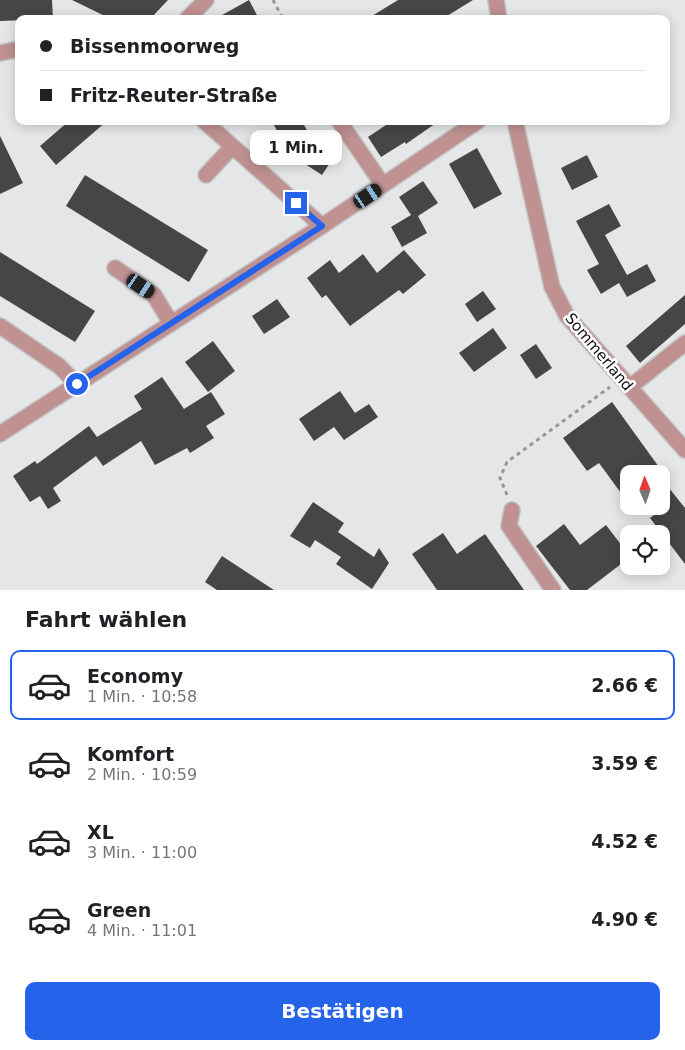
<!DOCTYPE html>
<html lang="de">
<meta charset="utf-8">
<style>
:root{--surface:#fff;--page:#f6f6f6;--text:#202124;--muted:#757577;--line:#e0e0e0;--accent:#2563eb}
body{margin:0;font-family:"DejaVu Sans",sans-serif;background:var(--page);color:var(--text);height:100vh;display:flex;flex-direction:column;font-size:19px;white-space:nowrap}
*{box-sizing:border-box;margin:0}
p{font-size:16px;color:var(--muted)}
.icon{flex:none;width:28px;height:28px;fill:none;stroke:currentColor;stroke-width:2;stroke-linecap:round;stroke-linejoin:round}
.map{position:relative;height:590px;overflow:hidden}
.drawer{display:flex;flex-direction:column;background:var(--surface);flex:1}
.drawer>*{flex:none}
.banner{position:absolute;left:15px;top:15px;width:655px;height:110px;border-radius:10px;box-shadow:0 2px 12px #0003;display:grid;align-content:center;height:110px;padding:0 25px;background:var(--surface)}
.needle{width:32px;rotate:358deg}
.controls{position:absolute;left:620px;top:465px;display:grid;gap:10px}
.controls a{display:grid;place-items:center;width:50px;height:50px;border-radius:10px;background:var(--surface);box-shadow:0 2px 12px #0003;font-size:25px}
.end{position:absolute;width:22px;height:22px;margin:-11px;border:6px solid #2563eb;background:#fff;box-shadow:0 0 0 2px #fff}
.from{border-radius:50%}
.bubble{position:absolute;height:35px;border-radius:10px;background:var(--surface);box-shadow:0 2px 12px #0003;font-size:16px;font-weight:600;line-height:35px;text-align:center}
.car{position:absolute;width:15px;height:30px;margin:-15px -8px;border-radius:6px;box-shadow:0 0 4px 1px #0007;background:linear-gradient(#222 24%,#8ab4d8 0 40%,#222 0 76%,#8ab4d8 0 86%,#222 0)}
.banner b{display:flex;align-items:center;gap:18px;height:48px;font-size:19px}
.banner b+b{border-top:1px solid var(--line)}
.banner i{width:12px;height:12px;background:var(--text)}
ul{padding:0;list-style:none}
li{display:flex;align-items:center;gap:15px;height:70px;margin:0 10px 8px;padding:0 15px;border:2px solid transparent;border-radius:10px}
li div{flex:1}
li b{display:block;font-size:19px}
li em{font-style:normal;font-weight:600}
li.active{border-color:var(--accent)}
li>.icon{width:45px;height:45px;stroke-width:1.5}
h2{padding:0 25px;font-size:22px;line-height:60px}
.cta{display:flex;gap:10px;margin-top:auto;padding:10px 25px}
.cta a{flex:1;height:58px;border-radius:10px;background:var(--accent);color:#fff;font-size:20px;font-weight:600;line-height:58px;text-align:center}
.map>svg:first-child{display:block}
</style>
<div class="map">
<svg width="685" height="590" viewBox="0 0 685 590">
<rect width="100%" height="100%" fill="#e4e6e7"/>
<!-- building -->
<path fill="#464647" d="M0,0H52L53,19L0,21Z
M72,0H168L150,19H111Z
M249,0L259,19H215Z
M398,0H473L442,19H367Z
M69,121H107L56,165L40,146Z
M272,121H302L311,138L335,155L322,175L288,153Z
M392,121H439L406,144L405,142L381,157L368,137Z
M0,136L23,183L0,194Z
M477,148L502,194L474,209L449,164Z
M587,155L598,177L572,190L561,168Z
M85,175L208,250L189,282L66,206Z
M423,181L438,203L418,216L427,233L402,247L391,227L411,215L399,197Z
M609,204L621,226L605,235L627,275L647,264L656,281L627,297L619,283L601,294L587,270L599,264L576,221Z
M404,250L426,275L403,294L399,290L350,326L326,295L322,298L307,278L330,260L339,273L363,254L377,273Z
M0,252L95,311L75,342L0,296Z
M483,291L496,309L477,322L465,304Z
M685,295V324L640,363L626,346Z
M277,299L290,317L264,334L252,316Z
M493,328L507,348L474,372L459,353Z
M213,341L235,371L208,392L185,362Z
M536,344L552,368L536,379L520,355Z
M162,377L184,409L211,392L225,414L206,426L214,438L190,453L187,448L155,465L141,441L103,466L96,456L53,488L61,501L48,509L40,496L30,502L13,476L35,461L37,464L89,426L97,437L142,409L134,396Z
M340,391L355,413L369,404L378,417L344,440L334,427L314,441L299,419Z
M612,402L664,474H629V504L599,463L587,471L563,438Z
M661,478L685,508V564L650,518L661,510Z
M313,502L344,523L338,532L374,557L379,548L389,563L372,589L336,564L341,557L315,540L310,548L290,536Z
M564,524L580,545L606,525L629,555V558L587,590H570L536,546Z
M443,533L457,554L485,534L524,590H437L412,554Z
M222,556L274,590H217L205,582Z"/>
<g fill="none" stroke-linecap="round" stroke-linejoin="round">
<defs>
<path id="minor" d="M496,0L499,19
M187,19L206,0
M0,53L19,49
M204,121L322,226
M339,121L383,185
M515,121L552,287L567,316L685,450
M206,175L232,147
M115,268L154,295L171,323
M0,326L59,366L77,384
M630,387L685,343
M0,434L322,226L478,121
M512,510L509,526L553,590"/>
</defs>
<!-- minor casing -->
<use href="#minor" stroke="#c2c4c5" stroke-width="18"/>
<!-- path -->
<path stroke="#969797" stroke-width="3" stroke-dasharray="4 4" stroke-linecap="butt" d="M273,0L283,19
M507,495L500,478L507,462L610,387"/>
<!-- minor -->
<use href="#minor" stroke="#bf9191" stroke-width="15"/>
</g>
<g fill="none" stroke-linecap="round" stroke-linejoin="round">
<!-- route -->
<path stroke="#2563eb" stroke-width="6" d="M77,384L322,226L296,203"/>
</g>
<g text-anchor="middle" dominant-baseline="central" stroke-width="5" stroke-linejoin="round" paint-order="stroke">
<!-- street labels -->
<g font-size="15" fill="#111" stroke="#fff">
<text transform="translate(599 352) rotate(50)">Sommerland</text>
</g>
</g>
</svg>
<div class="controls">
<a><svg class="needle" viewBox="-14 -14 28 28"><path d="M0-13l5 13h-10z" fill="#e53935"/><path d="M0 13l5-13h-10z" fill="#757577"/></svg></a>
<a><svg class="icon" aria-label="locate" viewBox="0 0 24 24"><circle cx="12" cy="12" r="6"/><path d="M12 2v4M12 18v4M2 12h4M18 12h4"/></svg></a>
</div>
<i class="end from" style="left:77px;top:384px"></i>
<i class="end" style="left:296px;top:203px"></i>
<div class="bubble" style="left:250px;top:130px;width:92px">1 Min.</div>
<i class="car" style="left:368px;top:196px;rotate:56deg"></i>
<i class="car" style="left:141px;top:286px;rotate:124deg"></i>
<div class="banner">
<b><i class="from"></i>Bissenmoorweg</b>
<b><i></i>Fritz-Reuter-Straße</b>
</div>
</div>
<section class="drawer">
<h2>Fahrt wählen</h2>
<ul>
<li class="active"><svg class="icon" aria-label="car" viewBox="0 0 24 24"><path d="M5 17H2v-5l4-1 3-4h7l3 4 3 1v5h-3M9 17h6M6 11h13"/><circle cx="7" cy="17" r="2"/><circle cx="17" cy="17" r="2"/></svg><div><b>Economy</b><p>1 Min. · 10:58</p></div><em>2.66 €</em></li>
<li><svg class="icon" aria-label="car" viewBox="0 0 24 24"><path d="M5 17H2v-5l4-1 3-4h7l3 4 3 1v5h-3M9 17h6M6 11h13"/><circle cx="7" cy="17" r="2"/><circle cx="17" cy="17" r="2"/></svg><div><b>Komfort</b><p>2 Min. · 10:59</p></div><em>3.59 €</em></li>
<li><svg class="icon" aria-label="car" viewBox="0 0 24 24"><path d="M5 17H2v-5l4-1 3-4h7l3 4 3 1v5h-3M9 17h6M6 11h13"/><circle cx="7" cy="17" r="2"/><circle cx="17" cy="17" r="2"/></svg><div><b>XL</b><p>3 Min. · 11:00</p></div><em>4.52 €</em></li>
<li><svg class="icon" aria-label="car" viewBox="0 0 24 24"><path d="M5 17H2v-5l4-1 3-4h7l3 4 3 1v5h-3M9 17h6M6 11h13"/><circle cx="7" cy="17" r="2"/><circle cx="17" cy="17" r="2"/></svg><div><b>Green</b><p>4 Min. · 11:01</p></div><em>4.90 €</em></li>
</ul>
<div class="cta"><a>Bestätigen</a></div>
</section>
